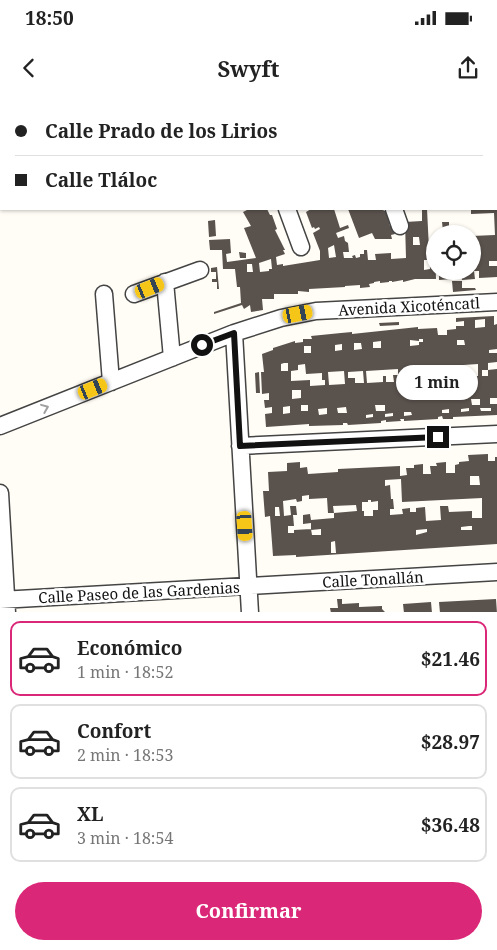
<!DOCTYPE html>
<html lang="es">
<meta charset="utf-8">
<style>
:root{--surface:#fff;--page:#f2f2f2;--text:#222;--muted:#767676;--line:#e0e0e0;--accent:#db2777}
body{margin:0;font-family:"Noto Serif",serif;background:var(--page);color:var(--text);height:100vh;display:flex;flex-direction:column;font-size:19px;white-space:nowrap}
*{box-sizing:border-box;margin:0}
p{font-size:16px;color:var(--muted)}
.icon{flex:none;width:28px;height:28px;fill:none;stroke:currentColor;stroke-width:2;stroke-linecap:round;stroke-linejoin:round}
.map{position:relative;height:512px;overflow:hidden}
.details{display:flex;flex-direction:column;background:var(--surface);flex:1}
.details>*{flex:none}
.guide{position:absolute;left:0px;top:0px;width:498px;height:110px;box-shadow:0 1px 4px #0004;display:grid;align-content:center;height:110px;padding:0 15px;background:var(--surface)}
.controls{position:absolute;left:426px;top:125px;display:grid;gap:10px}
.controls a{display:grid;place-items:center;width:55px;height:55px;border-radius:50%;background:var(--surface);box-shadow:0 1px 4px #0004;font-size:25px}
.end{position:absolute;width:22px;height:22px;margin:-11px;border:6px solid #111;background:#fff;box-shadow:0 0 0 2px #fff}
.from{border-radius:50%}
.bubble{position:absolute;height:35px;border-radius:18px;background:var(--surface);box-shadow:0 1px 4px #0004;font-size:16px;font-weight:700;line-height:35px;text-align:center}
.car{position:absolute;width:15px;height:30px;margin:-15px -8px;border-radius:6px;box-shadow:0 0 4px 1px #0007;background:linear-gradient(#f5c518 24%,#345 0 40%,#f5c518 0 76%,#345 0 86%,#f5c518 0)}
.guide b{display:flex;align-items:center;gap:18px;height:48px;font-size:19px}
.guide b+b{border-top:1px solid var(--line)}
.guide i{width:12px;height:12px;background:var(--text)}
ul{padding:9px 0 0;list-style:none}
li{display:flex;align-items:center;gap:15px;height:75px;margin:0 10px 8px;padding:0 5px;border:2px solid var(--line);border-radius:10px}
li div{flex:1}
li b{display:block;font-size:19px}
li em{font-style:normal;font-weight:700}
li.current{border-color:var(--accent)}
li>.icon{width:45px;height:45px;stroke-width:1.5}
.button{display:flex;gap:10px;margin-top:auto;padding:10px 15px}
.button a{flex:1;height:58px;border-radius:30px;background:var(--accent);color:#fff;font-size:20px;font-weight:700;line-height:58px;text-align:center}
.status{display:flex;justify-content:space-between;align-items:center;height:35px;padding:0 25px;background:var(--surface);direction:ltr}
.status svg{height:14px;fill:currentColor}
header{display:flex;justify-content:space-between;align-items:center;height:65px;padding:0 15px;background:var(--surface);font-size:22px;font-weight:700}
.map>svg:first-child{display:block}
</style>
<div class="status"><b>18:50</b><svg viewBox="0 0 49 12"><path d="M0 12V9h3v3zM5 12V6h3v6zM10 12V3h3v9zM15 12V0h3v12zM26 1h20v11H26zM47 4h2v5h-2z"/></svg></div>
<header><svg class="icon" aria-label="back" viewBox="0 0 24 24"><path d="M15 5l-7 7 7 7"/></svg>Swyft<svg class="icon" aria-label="share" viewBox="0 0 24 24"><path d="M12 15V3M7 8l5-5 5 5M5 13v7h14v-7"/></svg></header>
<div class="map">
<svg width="497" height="513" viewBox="0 0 497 513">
<rect width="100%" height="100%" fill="#fffdf5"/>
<!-- building -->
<path fill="#5a524d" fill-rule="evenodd" d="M246,109H267L270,115H272L277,129L275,130L285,150H283L285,154L276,157L277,165L283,164V166L320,160V151L313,133L320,129L319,127L315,129L314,127L312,128L306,112L311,109H334L340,128L348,125L349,128L336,133L338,138L344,136L345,141L348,143L349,152H343L344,158H353L352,156L355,155L356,158L360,157V154H364V150H367L368,160H376L375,154L391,153V159L406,158L405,122L422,121V109H427L429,149H435L436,179H415L403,182V180L392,182V181H389V182L380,183V181L374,182V183L369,184L370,187L360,188V185L345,186V187L309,189V192L298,191V194H274V199H262L263,210L251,212L250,205L244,209L242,205L214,214V212L241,203L240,187H237L235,169H223L222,150H210L209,140L230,139L231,153L226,154L227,162L256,158L244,128L251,126L243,112L247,110ZM413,137H419L420,145H413ZM334,145L336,157L329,158L328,148ZM271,159L272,169H269V171L260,172L259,163ZM424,160H430V169L424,170ZM247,164H252L253,172H247Z
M348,109H383L384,111H386L390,126H392L395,134L391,135L392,139H375L372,133L359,138Z
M471,109H497V161H489V166H497V177L479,178V171H474L475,179L462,180L461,173L452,174V179L439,180V171H472V136L495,135L494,113L471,114Z
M215,120L216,136L209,137L208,121Z
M442,122H449V134H437V131H443Z
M239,152L246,153V158H240Z
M217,167L219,189H217V182H212V179H216V172H211V168Z
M452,181H462V188H475L476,190L453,192Z
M494,216V225L497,224V249L489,250V253H497V262L488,263V270H482V276H488V270L497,269V298H490V304H497V315L453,317V319H443L442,316L438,317V319L404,321V319H400L401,321L386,322V320L381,321V323L348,325L347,323H343V325L309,326V324L266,327L265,314L272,313V307L265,308L264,300H269V293L262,294L261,272H264L262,254L273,250V248L295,241V243L303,242V239H312L311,236L341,233L352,232V234L418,227V229L437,228L438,235H447V230L456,229V226H464V221L456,222V218ZM485,219V227L475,228V220ZM419,239H423V242H419V245L410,246V240L419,241ZM457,240H464L465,245H457ZM381,241V248H373V242ZM354,243H361L362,249L354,250ZM342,244V250L335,251V245ZM304,246H311V253H304ZM284,263H288V271H281V264ZM305,264L306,274L322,273V280H325V285L310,286V280L291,281V271L298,270V265ZM478,264V276L463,277L462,271L450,272V278H444V272L440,273V279H429V273L421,274V280L406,281L405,269ZM398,269V275H393L394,282H386V276H383V282L367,283L366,271ZM344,271L345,284L329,285L328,272ZM363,271L364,283H355V278H348V272ZM292,290H301V298L292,299ZM471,299H480V305H472ZM301,305H308V311H301ZM375,305H385V311H376ZM290,306V313L283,314V307ZM346,307L347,313H338L337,308ZM327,308V314L319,315L318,309ZM469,308V311L461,312V309ZM480,308H491V311H481ZM449,309V313H442V310ZM404,312H411L412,315L404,316ZM393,313V316L385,317V314ZM373,314V317L366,318V315Z
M399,222V225L380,226L379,223Z
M259,272L260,293H256L255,273Z
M488,354V361H495V357H497V444L296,457V455L273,456L270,416L265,417L263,391H269L268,372L287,371V363L300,362V368L307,367L308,374L338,372V369L400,366V376L407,375L406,368H414V365L423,364V374H431L430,366H437L436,363L446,362V373H455V365L459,364V362L469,361L468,355ZM470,376H479L480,385H470ZM401,379L402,402L482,398V418H472V411L449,412L448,406H440L441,420L426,421L425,407L416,408V412H410V408L402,409L403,414L390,415V409H394L393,399H391L390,385L385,386V380ZM309,395V399L327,398L328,413H334L333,406L356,405L357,411L334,413V418L311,420L310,414L303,415V424L311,423V430L321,429V435H312L311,429L294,430V433H288V426H294L293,415H297L296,406H290L291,415L284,416L283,401L296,399L297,402L302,401V396ZM368,400H371V402L378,401V410H373V416H364V411H362V402H368ZM275,407H279L280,416H275ZM469,426H472V430H461V427ZM427,429V432L416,435V430ZM335,441L336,453H331V442Z
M337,499H342V504L359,503V507L382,506V509L386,513H331L330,508H338Z
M496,499L497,513H440L439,502Z
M431,502L432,513H404L403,504Z"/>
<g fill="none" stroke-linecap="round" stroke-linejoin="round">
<defs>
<path id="minor" d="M246,0V1
M356,0V1
M445,0V1
M55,1L58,0
M123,1L127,0
M0,23L1,22
M496,48H497
M0,50L1,49
M287,109L301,147
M394,109L400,126
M165,182L172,258
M104,194L111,282
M134,194L200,170
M234,233L250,513
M0,326L234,233L281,218L316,211L497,202
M240,346L497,334
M0,393L7,513
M0,500L497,472"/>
</defs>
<!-- minor casing -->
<use href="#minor" stroke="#444" stroke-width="19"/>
<!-- minor -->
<use href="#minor" stroke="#fff" stroke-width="16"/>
</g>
<!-- one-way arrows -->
<defs><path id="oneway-chevron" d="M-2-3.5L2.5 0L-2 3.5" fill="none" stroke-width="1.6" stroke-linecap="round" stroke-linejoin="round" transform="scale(1.25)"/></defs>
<use stroke="#a0a0a0" href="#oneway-chevron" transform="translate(45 308) rotate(-22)"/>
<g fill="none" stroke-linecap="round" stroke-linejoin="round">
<!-- route -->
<path stroke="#111" stroke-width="6" d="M202,245L234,233L240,346L438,337"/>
</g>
<g text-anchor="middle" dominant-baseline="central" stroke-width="5" stroke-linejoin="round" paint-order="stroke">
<!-- street labels -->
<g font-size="15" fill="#111" stroke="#fff">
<text transform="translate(409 206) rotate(-3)">Avenida Xicoténcatl</text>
<text transform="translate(373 479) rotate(-3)">Calle Tonallán</text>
<text transform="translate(139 492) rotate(-3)">Calle Paseo de las Gardenias</text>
</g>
</g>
</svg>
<div class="controls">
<a><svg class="icon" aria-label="locate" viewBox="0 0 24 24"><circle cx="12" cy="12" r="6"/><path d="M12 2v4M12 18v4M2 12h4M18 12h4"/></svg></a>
</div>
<i class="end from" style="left:202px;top:245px"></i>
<i class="end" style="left:438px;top:337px"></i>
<div class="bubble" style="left:396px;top:265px;width:82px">1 min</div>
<i class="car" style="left:150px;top:188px;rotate:68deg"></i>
<i class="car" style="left:298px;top:214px;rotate:79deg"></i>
<i class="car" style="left:93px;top:289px;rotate:68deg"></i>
<i class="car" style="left:245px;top:426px;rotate:176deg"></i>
<div class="guide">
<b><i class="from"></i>Calle Prado de los Lirios</b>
<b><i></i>Calle Tláloc</b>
</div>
</div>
<section class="details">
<ul>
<li class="current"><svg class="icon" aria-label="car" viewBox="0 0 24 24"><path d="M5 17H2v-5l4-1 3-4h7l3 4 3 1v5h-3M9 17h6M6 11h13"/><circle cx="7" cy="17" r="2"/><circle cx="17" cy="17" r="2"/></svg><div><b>Económico</b><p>1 min · 18:52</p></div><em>$21.46</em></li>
<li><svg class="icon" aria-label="car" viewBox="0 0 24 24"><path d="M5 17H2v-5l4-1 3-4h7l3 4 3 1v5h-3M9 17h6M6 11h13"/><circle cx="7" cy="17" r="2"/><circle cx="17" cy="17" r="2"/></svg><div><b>Confort</b><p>2 min · 18:53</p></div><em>$28.97</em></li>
<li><svg class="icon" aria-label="car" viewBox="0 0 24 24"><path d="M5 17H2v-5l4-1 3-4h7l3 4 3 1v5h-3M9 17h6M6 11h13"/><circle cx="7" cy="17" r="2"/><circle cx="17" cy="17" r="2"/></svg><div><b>XL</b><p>3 min · 18:54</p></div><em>$36.48</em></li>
</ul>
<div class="button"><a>Confirmar</a></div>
</section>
